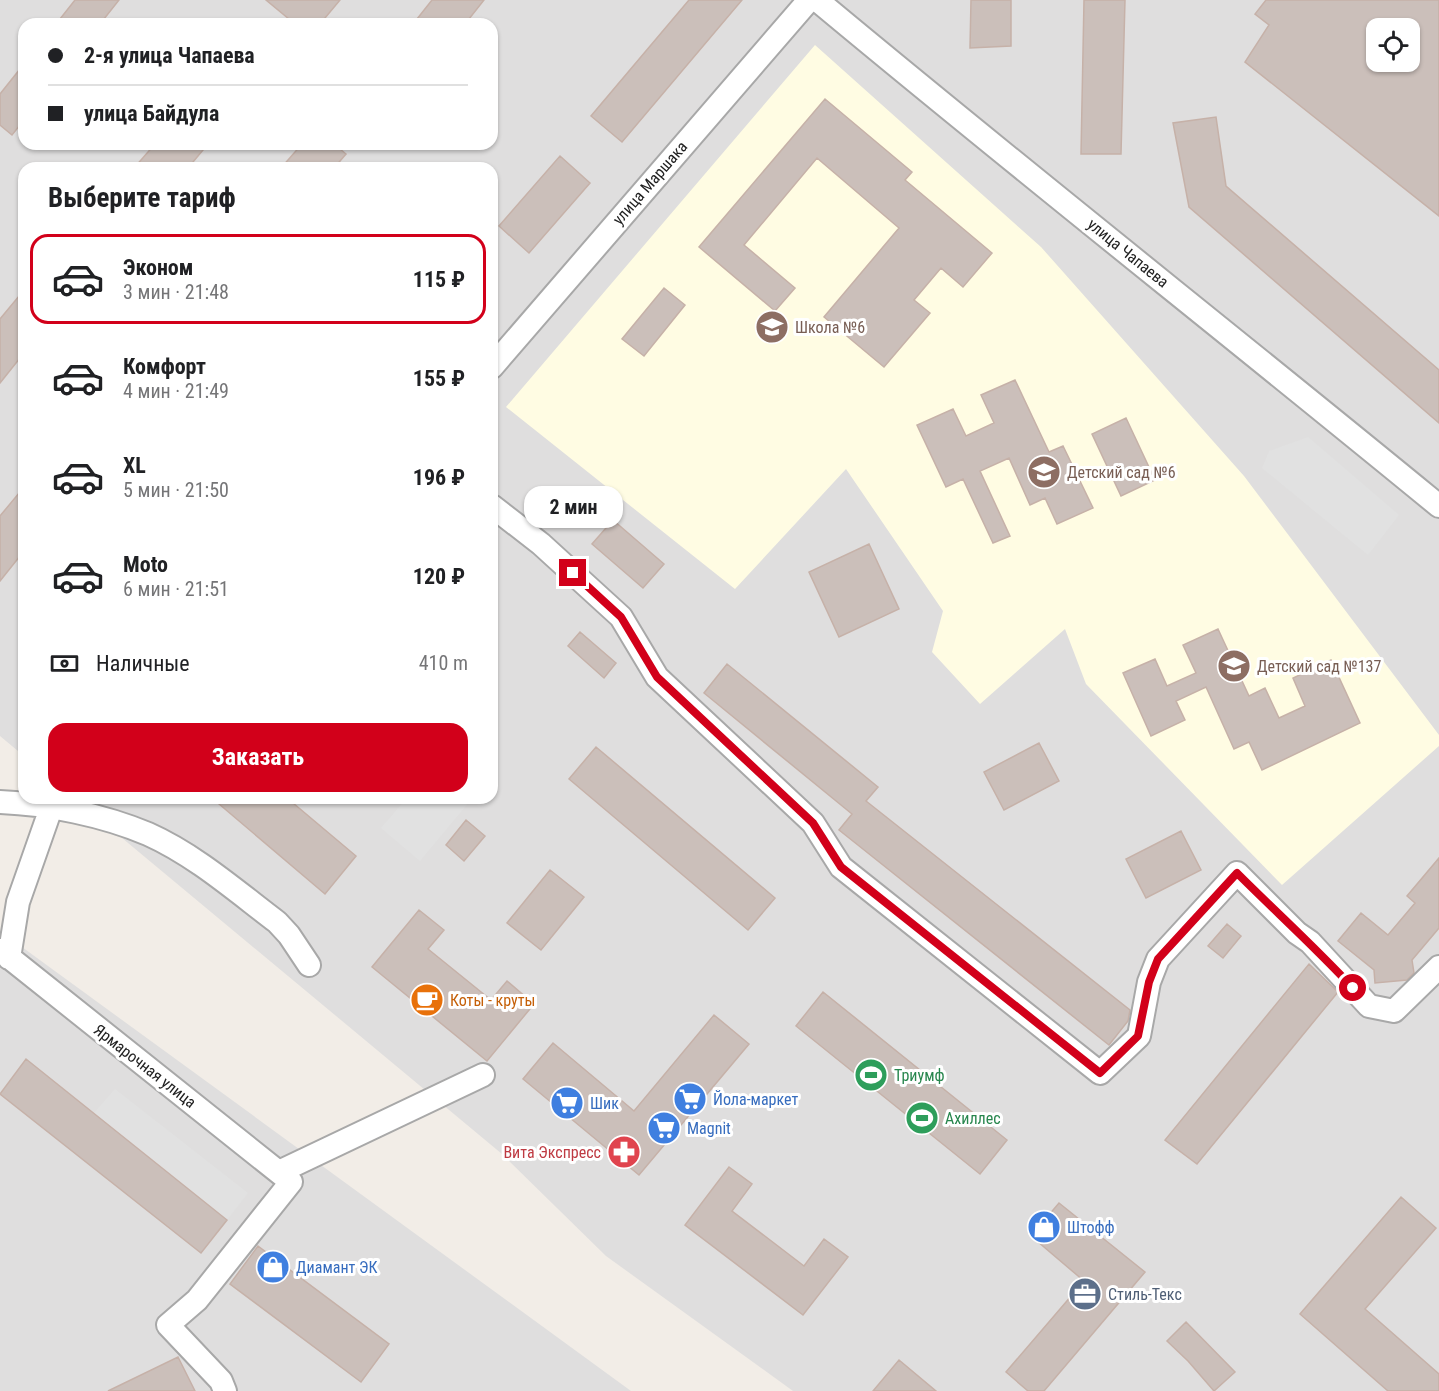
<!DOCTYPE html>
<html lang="ru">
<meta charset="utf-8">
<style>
:root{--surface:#fff;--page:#f2f2f2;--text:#202124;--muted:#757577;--line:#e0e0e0;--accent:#d2001a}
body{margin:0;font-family:"Roboto Condensed",sans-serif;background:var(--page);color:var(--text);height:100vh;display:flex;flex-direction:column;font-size:22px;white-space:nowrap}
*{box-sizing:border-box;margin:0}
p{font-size:20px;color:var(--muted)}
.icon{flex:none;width:33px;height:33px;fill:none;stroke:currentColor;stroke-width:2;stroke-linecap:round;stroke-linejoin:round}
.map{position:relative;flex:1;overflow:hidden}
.panel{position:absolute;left:18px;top:162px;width:480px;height:642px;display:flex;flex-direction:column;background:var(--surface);border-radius:18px;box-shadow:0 2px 4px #0004}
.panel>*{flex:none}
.banner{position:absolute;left:18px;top:18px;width:480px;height:132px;border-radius:18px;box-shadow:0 2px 4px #0004;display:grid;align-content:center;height:132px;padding:0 30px;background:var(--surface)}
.controls{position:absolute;left:1366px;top:18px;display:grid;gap:12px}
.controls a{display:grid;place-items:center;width:54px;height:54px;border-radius:12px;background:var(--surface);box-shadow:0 2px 4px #0004;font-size:30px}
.end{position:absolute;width:27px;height:27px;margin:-14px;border:8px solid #d2001a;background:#fff;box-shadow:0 0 0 3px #fff}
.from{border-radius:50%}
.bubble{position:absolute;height:42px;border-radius:18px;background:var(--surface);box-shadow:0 2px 4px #0004;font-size:20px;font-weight:700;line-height:42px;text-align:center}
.banner b{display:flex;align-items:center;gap:21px;height:57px;font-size:22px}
.banner b+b{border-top:2px solid var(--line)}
.banner i{width:15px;height:15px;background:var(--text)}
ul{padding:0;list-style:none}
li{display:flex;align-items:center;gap:18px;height:90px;margin:0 12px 9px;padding:0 18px;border:3px solid transparent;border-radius:18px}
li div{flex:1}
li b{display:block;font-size:22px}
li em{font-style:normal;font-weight:700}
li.on{border-color:var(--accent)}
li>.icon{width:54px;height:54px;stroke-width:1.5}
h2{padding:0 30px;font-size:27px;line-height:72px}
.pay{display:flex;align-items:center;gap:15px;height:66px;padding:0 30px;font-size:22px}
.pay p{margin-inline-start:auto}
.cta{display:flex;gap:12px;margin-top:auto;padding:12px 30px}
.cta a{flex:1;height:69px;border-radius:18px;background:var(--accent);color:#fff;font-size:24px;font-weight:700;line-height:69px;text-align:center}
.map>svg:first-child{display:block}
</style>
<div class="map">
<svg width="1439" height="1391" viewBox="0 0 1439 1391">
<rect width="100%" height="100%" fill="#f2ede7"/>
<!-- residential -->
<path fill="#dfdede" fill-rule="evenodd" d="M0,0H1439V1391H793L606,1256L502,1154L74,798H492V168H24V756L0,736ZM24,24H492V144H24ZM1377,28H1410V62H1377Z
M0,931L631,1391H0Z"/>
<!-- education -->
<path fill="#fffce3" d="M815,45L1041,247L1244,476L1439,735V746L1282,885L1086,684L1065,629L980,704L932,652L943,611L846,469L735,589L506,407Z"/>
<!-- parking -->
<path fill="#e1e1e1" d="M1308,437L1399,515L1368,555L1262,468L1269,451Z
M407,798H464L469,802L420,861L381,828Z
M115,1089L248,1193L227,1220L94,1113Z"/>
<!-- building -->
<path fill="#cbbfba" stroke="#c6b1a8" stroke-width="1.5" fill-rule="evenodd" d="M75,0H119L100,24H56Z
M266,0H340L320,24H295Z
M432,0H484L465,24H413Z
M689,0H742L622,142L591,116Z
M971,0H1011V46L970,48Z
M1084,0H1125L1121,154H1081Z
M1266,0H1439V216L1245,62L1269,25L1255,14ZM1377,28H1410V62H1377Z
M24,64V120L12,135L0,125V94Z
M825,99L912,172L905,180L992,253L963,287L941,268L914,300L930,313L884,367L824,317L899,228L817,158L744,245L795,288L775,311L699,247Z
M1216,117L1226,186L1439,370V423L1189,207L1173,123Z
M155,144H208L188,168H134Z
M302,144H334L346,154L334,168H281Z
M560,156L590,183L529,253L499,226Z
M664,288L685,305L644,356L622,339Z
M24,290V353L0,383V319Z
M1015,380L1049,452L1063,446L1093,508L1057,524L1045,498L1030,505L1009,458L980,471L1010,536L993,543L963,479L946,487L917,425L953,409L966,436L994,423L981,395Z
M1126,418L1155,480L1121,496L1092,434Z
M24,487V551L0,581V516Z
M613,520L664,564L643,588L592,544Z
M869,544L899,609L839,637L809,572Z
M1218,629L1249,696L1265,688L1279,718L1305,706L1293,678L1331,660L1360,723L1262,770L1249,742L1234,749L1206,687L1176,701L1185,720L1151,736L1123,673L1155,659L1167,686L1196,673L1183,645Z
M580,632L616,663L604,678L568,646Z
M727,664L878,787L866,801L1130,1010L1128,1021L1109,1045L839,830L852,814L704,693Z
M1039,743L1059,781L1004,810L984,772Z
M596,747L775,898L748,930L569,779Z
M212,798H287L356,856L325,894Z
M466,820L485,836L464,861L446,845Z
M1181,831L1201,870L1146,898L1126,859Z
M1439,858V928L1412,960L1414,973L1407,980L1375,983L1374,970L1338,941L1361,913L1388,935L1415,903L1407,896Z
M550,870L584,897L541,950L507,923Z
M419,910L444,930L428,949L491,1000L507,981L534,1004L487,1061L372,967Z
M1227,924L1241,936L1223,958L1208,946Z
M1309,964L1338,992L1197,1164L1165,1140Z
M823,992L1007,1140L980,1174L796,1026Z
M714,1015L749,1044L639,1175L523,1079L553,1043L634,1111Z
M26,1059L227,1220L201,1253L0,1094Z
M729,1167L752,1184L732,1211L804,1266L824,1239L848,1257L803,1315L685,1225Z
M1401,1197L1436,1228L1365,1309L1439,1374V1391H1388L1300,1314Z
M1059,1203L1145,1272L1044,1391H1028L1006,1372L1084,1281L1031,1236Z
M258,1246L389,1344L361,1382L230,1284Z
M1186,1322L1235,1372L1214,1391L1188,1361L1167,1341Z
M178,1357L195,1391H108Z
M899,1360L936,1391H873Z"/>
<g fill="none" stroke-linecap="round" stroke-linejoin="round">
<defs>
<path id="minor" d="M817,0C1022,171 1232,336 1439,506
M492,367L809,0
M492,506L541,544L621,617L657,677L813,823L841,867L1100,1073L1139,1036L1149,982L1158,959L1237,873L1297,933L1310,942L1369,1006L1394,1011L1439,967
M0,802C48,804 103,815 148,834C195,855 236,891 277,922L289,935L309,965
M0,950L291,1182L197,1300L168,1325L221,1381L225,1391
M9,958L18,902L51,808
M279,1172L483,1075"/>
</defs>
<!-- minor casing -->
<use href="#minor" stroke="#a8a8a8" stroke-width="26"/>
<!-- minor -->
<use href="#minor" stroke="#fff" stroke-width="22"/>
</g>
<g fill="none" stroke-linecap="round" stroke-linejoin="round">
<!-- route -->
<path stroke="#d2001a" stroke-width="8" d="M573,573L621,617L657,677L813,823L841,867L1100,1073L1138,1036L1149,982L1158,959L1237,873C1276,912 1316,948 1353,988"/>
</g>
<!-- icons -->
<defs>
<symbol id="school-disc" viewBox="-11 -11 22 22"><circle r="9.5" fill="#8d6e63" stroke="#fff"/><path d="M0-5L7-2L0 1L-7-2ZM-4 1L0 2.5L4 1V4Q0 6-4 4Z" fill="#fff"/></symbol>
<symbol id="cafe-disc" viewBox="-11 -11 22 22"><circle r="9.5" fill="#e8710a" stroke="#fff"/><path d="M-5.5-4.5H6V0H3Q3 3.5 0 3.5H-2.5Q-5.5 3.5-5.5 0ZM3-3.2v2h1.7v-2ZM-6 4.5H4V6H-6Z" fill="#fff"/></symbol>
<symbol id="stadium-disc" viewBox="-11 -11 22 22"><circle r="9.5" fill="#2e9e5b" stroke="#fff"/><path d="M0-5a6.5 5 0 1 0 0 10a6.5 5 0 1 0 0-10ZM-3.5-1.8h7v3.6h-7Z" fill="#fff"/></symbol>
<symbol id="supermarket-disc" viewBox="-11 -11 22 22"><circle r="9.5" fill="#3f7fe0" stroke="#fff"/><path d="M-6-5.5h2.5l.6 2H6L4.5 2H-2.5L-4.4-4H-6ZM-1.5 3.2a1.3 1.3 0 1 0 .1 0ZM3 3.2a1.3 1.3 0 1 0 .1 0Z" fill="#fff"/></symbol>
<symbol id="pharmacy-disc" viewBox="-11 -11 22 22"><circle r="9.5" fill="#e0444e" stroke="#fff"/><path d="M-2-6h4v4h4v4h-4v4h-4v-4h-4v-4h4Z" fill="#fff"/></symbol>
<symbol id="shop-disc" viewBox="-11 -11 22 22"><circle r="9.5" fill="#3f7fe0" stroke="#fff"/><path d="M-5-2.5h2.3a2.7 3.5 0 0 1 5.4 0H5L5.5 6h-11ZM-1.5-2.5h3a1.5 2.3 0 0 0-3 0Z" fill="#fff"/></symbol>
<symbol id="office-disc" viewBox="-11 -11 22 22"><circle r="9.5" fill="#5c6f8a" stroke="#fff"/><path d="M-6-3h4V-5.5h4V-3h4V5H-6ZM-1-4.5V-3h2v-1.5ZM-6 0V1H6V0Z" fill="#fff"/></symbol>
</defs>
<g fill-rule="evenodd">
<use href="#school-disc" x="753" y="308" width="38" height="38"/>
<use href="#school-disc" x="1025" y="453" width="38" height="38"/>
<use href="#school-disc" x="1215" y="647" width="38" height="38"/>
<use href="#cafe-disc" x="408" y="981" width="38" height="38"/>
<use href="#stadium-disc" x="852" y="1056" width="38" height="38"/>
<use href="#supermarket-disc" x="671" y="1080" width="38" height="38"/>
<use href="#supermarket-disc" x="548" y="1084" width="38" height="38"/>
<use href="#stadium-disc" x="903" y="1099" width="38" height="38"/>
<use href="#supermarket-disc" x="645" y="1109" width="38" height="38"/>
<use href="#pharmacy-disc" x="605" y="1133" width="38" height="38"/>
<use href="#shop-disc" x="1025" y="1208" width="38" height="38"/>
<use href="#shop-disc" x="254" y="1248" width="38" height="38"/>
<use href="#office-disc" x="1066" y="1275" width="38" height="38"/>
</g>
<g text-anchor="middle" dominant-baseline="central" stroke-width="6" stroke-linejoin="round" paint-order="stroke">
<!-- street labels -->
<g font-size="16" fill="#212121" stroke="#fff">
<text transform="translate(650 183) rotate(-49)">улица Маршака</text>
<text transform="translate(1128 253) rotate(39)">улица Чапаева</text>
<text transform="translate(145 1066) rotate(38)">Ярмарочная улица</text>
</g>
<!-- education labels -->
<g font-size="16" fill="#785e54" stroke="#fff" text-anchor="start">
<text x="795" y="327">Школа №6</text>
<text x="1067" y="472">Детский сад №6</text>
<text x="1257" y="666">Детский сад №137</text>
</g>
<!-- food labels -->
<g font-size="16" fill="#c56008" stroke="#fff" text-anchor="start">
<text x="450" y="1000">Коты - круты</text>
</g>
<!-- leisure labels -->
<g font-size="16" fill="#27864d" stroke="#fff" text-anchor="start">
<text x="894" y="1075">Триумф</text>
<text x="945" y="1118">Ахиллес</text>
</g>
<!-- shop labels -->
<g font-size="16" fill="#366cbe" stroke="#fff" text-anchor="start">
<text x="713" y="1099">Йола-маркет</text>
<text x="590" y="1103">Шик</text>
<text x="687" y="1128">Magnit</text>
<text x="1067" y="1227">Штофф</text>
<text x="296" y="1267">Диамант ЭК</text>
</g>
<!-- health labels -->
<g font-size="16" fill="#be3a42" stroke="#fff" text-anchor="end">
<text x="601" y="1152">Вита Экспресс</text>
</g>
<!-- service labels -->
<g font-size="16" fill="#4e5e75" stroke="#fff" text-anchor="start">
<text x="1108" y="1294">Стиль-Текс</text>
</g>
</g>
</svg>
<div class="controls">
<a><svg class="icon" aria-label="locate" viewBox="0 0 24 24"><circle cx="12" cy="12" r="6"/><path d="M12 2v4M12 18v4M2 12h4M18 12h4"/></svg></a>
</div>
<i class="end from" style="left:1353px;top:988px"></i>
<i class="end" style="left:573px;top:573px"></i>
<div class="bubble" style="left:524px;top:486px;width:99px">2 мин</div>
<div class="banner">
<b><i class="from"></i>2-я улица Чапаева</b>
<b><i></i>улица Байдула</b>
</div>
<section class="panel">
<h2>Выберите тариф</h2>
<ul>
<li class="on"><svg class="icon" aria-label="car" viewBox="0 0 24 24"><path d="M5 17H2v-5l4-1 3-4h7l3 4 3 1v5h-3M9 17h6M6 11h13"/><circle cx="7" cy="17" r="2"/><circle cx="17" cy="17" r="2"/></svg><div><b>Эконом</b><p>3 мин · 21:48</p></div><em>115 ₽</em></li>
<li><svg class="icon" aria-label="car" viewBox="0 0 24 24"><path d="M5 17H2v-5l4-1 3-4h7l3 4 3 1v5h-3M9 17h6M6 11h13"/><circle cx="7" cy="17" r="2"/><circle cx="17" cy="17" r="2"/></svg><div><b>Комфорт</b><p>4 мин · 21:49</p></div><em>155 ₽</em></li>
<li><svg class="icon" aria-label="car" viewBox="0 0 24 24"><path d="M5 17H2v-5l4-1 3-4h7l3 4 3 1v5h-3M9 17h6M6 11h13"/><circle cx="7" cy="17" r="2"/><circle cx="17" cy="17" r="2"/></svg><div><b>XL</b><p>5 мин · 21:50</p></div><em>196 ₽</em></li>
<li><svg class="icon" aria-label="car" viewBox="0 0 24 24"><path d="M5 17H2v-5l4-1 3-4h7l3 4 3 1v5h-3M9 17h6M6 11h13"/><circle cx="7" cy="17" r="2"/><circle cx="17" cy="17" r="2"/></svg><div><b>Moto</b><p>6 мин · 21:51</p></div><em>120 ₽</em></li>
</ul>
<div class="pay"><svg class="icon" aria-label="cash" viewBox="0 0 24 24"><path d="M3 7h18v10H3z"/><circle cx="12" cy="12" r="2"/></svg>Наличные<p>410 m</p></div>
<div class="cta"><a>Заказать</a></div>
</section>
</div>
